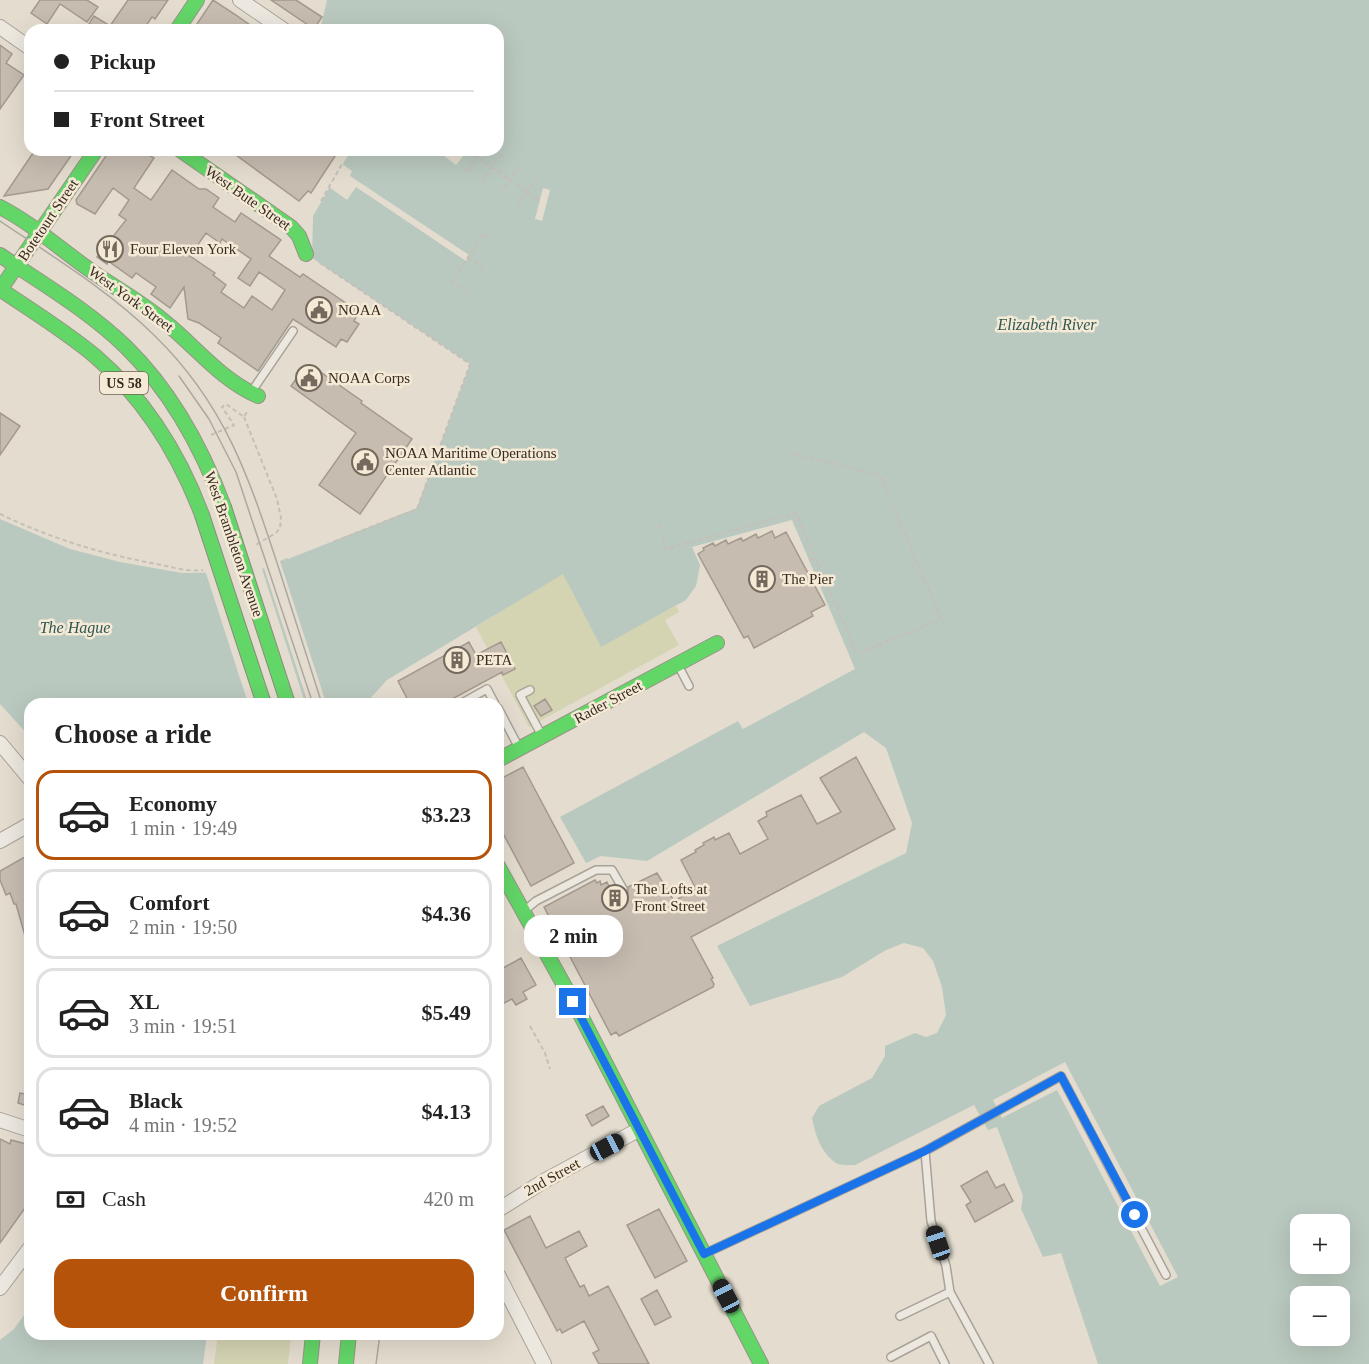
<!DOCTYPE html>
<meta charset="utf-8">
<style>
:root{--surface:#fff;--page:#f2f2f2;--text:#222;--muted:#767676;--line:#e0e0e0;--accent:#b45309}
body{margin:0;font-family:Georgia,serif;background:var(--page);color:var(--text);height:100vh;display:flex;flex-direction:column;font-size:22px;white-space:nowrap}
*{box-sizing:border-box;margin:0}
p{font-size:20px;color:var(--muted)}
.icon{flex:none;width:33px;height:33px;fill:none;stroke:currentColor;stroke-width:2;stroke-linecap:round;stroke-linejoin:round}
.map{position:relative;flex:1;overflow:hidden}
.drawer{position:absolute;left:24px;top:698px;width:480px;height:642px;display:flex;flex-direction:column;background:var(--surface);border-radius:18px;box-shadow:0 6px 24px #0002}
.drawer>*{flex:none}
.guide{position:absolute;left:24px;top:24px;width:480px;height:132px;border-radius:18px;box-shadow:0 6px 24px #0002;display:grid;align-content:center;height:132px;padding:0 30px;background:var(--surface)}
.buttons{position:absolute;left:1290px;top:1214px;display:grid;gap:12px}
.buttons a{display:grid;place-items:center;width:60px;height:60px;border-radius:12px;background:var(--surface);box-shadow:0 6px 24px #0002;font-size:30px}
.end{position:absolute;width:27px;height:27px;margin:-14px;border:8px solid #1a73e8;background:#fff;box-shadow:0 0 0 3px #fff}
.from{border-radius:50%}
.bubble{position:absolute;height:42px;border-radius:18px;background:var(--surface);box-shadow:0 6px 24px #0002;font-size:20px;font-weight:700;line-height:42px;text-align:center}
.car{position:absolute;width:18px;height:36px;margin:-18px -9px;border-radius:8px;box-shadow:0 0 4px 2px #0007;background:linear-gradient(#222 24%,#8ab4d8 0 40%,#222 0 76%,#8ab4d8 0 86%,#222 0)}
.guide b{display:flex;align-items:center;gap:21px;height:57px;font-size:22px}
.guide b+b{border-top:2px solid var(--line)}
.guide i{width:15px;height:15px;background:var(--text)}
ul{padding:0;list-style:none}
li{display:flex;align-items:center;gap:18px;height:90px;margin:0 12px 9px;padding:0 18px;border:3px solid var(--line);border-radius:18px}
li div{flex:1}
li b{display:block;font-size:22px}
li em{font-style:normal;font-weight:700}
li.active{border-color:var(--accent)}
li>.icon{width:54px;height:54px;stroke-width:1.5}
h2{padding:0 30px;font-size:27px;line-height:72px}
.pay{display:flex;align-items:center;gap:15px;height:66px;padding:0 30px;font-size:22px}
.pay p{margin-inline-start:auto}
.action{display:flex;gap:12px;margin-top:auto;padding:12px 30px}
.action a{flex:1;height:69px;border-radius:18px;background:var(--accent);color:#fff;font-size:24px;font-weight:700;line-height:69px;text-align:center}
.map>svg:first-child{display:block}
</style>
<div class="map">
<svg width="1369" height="1364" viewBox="0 0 1369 1364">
<rect width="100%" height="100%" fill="#e4ddcf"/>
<!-- green -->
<path fill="#d4d3b2" d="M563,573L601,646L676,606L679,612L665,620L679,645L529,727L476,627Z
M218,1334H291L288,1364H214Z"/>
<!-- water -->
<path fill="#bac9bf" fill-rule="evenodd" d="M327,0H1369V1364H1098L1061,1253L1043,1257L1021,1209L1023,1196L997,1127L988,1130L974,1105L855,1165C849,1165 841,1166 836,1163C821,1153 815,1134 812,1118L819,1106L872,1078L885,1056V1046L915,1033L926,1037L937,1033L946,1015L942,987L933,961L923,948L904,943L886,950L842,977L750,1006L717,946L906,853L912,823L886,748L864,732L647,861L601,856L586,863L560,817L738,721L743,729L855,669L792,520L692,547L700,565L696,586L686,600L601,647L563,574L387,680L366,703L30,704V737L0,704V519L70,549L120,562L182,573L255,572L287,558L288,559L417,508L470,364L312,258L313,216L351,150H498V30H320ZM1300,1224H1340V1263H1300ZM1300,1296H1340V1335H1300Z
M30,1307V1334H207L203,1364H0V1340L14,1329Z"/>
<!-- pier -->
<path fill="#e4ddcf" d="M436,150H468L456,165Z
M342,164L352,171L350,176L469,255L466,261L356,187L347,200L329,187Z
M543,188L550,190L542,221L535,219Z
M279,558L326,703H308L263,565Z
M261,566L305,703H248L205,570L255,569Z
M1065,1062L1178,1277L1160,1286L1057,1090L1002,1118L993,1100Z"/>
<!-- building -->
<path fill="#c7bcb0" stroke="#a4998e" stroke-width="1.5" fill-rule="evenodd" d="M40,0H87L98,7L87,22L60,4L47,24L31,13Z
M128,0H168L155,19L152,17L143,30H85L94,16L110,26Z
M213,0L236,15L257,30H193Z
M271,0H296L322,17L314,29Z
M0,45L12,54L6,63L24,75L0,109Z
M35,150H75L48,189L4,196Z
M110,150H150L147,154L154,158L134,188L151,200L172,170L199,189H206L219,198L213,207L235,222L241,213L281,240L269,256L300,277L303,274L359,312L354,321L359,324L347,342L341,339L336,347L293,319L258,371L218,343L221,338L199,323L188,319L184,287L170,308L151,294L156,287L136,273L132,278L108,261L107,264L97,257L126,220L119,215L129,200L113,188L95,214L77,204L76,200ZM206,233L220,243L222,239L251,259L238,278L250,286L259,272L285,290L272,310L252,296L244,308L221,292L226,285L213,275L215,273L190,256Z
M229,150H339L311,193L308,191L299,201Z
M306,365L318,373L319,371L362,401L361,403L412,439L360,514L319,485L356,433L291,386Z
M0,413L20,426L0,455Z
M772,531L775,538L786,532L825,605L811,612L813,616L754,648L748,636L744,638L698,554L704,550L703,548L713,543L715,546L726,540L728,544L741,538L743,541L756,534L758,538Z
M469,642L476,655L501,642L515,669L503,675L502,672L443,704H410L398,681Z
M545,699L552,710L541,716L534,706Z
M856,757L895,829L691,937L713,978L711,979L714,984L713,987L619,1036L616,1032L611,1035L544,907L595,880L597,883L600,881L601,885L607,882L613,895L618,892L624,895L628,892V887L657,873L674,901L696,889L681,860L696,852L695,850L704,845L703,843L714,837L715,840L729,833L740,854L768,839L758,821L767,816L766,812L801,795L817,824L841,812L820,778Z
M523,767L574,863L531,886L498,824V780Z
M30,854V943H27L16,904H14L10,893L6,895L0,880V871Z
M521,958L536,985L523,992L527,999L516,1005L512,999L498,1006V971Z
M20,1093L30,1095V1107L18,1103Z
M603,1106L609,1116L592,1126L586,1115Z
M0,1139L10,1144L11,1140L30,1145V1201L0,1243Z
M987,1171L996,1188L1004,1184L1013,1201L975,1222L966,1205L971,1202L961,1186Z
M659,1209L687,1261L655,1278L627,1225Z
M530,1216L546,1248L579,1231L587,1246L565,1258L580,1287L584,1285L589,1296L608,1286L649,1364H599L593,1353L599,1350L584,1321L562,1333L560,1329L557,1331L504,1230Z
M657,1290L671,1317L655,1325L641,1299Z"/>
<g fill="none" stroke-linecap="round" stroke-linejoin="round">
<defs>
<path id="lane" d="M252,391L293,331
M678,665L689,686
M530,690L520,695L541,734
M460,704L487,689L495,704
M498,708L518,746
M524,911L536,901L596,870H612L623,889
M925,1151L931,1221L946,1266L950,1292
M706,1253L925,1151L1061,1076L1166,1275
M900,1316L950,1292L989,1364
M891,1357L931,1336L945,1364"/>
<path id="street" d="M240,0L284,30
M0,27L30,48
M0,743L30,779
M0,841L30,824
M0,1120L30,1130
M498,1210L544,1181L638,1130
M498,1275L544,1364
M0,1288L30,1248"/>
<path id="fast" d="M177,30L197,0
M180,150L291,227L299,236L306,254
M0,207C33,224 60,249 90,270C115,288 142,302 165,322C197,348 220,379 258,396
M0,255C43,284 89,311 126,347C172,392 202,448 224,507
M0,289C32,311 65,331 95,356C145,399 179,454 202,515
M0,290L96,150
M498,760L717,643
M498,866L580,1014L761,1364
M310,1364L313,1334
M346,1364L349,1334"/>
</defs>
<!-- lane casing -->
<use href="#lane" stroke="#a9a298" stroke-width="10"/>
<!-- street casing -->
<use href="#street" stroke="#a9a298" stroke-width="16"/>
<!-- fast casing -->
<use href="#fast" stroke="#999288" stroke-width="16"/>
<!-- path -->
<path stroke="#c5bfb7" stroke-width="2" stroke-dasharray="4.5 3" stroke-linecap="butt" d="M467,150L540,201
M466,171L481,150
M482,182L501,154
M500,194L519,167
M321,201L342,164
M517,206L537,178
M468,257L485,269
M320,263L470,364L417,509L333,542
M466,292L452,282L483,234L490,240
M244,417L277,499L281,518L280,528L276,533L254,546
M211,435L234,425L222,407L226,404L244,417L248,410
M0,514C52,539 105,555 162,565C175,568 190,572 203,570
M659,524L666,549L796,513L857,654L941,619L880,475L791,453
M809,560L815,558
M530,1026L545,1053L550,1069"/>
<!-- lane -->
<use href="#lane" stroke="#ece8e0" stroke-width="7"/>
<!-- street -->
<use href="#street" stroke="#ece8e0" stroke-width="14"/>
<!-- fast -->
<use href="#fast" stroke="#63d668" stroke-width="14"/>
<!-- tram -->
<path stroke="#aca7a1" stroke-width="1.5" d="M0,221C52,256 108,290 154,335C225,404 249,477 279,569C293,614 308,659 322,704
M179,376L209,419L236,472L313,704
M376,1364L380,1334"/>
<defs>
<path id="fast-bridge" d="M224,507L288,704
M202,515L264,704"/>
</defs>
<!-- fast-bridge casing -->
<use href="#fast-bridge" stroke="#8f887f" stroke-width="16" stroke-linecap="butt"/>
<!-- fast-bridge -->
<use href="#fast-bridge" stroke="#63d668" stroke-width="14"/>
</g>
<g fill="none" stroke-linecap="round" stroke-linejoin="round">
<!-- route -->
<path stroke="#1a73e8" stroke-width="8" d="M573,1002L704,1254L925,1151L1061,1076L1135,1215"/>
</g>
<!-- icons -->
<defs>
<symbol id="restaurant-ring" viewBox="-11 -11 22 22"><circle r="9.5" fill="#f4ead6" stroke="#74695d" stroke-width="1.5"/><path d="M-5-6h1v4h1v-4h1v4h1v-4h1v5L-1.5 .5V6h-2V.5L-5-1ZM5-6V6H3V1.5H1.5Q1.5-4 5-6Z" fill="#74695d"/></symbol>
<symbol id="civic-ring" viewBox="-11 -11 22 22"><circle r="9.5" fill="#f4ead6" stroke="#74695d" stroke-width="1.5"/><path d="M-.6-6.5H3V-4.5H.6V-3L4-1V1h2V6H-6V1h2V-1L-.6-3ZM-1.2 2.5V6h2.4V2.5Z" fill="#74695d"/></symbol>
<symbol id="building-ring" viewBox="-11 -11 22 22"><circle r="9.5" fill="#f4ead6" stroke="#74695d" stroke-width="1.5"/><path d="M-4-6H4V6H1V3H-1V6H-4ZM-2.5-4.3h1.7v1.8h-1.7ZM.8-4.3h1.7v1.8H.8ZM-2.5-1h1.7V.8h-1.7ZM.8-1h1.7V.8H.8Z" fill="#74695d"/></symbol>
</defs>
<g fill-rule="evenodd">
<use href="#restaurant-ring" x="95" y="234" width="30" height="30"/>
<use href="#civic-ring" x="304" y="295" width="30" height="30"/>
<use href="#civic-ring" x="294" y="363" width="30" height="30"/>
<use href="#civic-ring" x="350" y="447" width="30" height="30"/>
<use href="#building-ring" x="747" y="564" width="30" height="30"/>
<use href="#building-ring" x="442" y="645" width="30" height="30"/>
<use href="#building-ring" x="600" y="883" width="30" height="30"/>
</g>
<g text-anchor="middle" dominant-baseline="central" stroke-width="5" stroke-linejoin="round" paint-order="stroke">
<!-- shield labels -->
<rect fill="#f4ead6" stroke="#706457" stroke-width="1.5" x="100" y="372" width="48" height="22" rx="4.5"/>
<g font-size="14" font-weight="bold" fill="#382b20">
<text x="124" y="383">US 58</text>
</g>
<!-- street labels -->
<g font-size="15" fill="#382b20" stroke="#f4ead6">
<text transform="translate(248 198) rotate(35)">West Bute Street</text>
<text transform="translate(48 220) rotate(-56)">Botetourt Street</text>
<text transform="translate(131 299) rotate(36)">West York Street</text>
<text transform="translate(234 544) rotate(71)">West Brambleton Avenue</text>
<text transform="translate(608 702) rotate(-28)">Rader Street</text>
<text transform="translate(552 1177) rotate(-29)">2nd Street</text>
</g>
<!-- poi labels -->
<g font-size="15" fill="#382b20" stroke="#f4ead6" text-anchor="start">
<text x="130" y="249">Four Eleven York</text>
<text x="338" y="310">NOAA</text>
<text x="328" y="378">NOAA Corps</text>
<text x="385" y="453">NOAA Maritime Operations<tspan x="385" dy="17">Center Atlantic</tspan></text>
<text x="782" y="579">The Pier</text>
<text x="476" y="660">PETA</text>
<text x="634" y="889">The Lofts at<tspan x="634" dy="17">Front Street</tspan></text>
</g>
<!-- water labels -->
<g font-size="16" font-style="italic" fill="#305753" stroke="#f4ead6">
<text x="1047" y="324">Elizabeth River</text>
<text x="75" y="627">The Hague</text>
</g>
</g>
</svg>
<div class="buttons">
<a>+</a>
<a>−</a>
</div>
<i class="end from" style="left:1135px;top:1215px"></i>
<i class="end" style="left:573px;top:1002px"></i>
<div class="bubble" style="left:524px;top:915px;width:99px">2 min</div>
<i class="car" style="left:607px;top:1147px;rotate:62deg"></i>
<i class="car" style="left:938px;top:1243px;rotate:341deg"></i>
<i class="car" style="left:726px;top:1296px;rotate:332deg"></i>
<div class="guide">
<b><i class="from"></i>Pickup</b>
<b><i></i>Front Street</b>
</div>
<section class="drawer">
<h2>Choose a ride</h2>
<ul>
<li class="active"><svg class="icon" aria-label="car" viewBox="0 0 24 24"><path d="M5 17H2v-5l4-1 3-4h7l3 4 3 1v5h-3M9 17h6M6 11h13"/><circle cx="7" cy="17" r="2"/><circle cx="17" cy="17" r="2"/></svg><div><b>Economy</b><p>1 min · 19:49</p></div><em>$3.23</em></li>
<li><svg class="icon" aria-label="car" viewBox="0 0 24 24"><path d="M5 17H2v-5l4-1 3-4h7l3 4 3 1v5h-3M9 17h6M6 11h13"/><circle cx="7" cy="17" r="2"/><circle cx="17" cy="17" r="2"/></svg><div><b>Comfort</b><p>2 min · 19:50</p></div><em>$4.36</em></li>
<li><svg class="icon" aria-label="car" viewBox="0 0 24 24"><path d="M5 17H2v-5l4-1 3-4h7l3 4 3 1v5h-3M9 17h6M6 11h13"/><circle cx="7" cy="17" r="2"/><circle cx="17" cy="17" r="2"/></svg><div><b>XL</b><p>3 min · 19:51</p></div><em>$5.49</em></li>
<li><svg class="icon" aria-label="car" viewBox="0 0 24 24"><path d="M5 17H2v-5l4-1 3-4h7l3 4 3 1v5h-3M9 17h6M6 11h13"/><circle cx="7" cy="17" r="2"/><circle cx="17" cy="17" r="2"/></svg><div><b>Black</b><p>4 min · 19:52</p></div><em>$4.13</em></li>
</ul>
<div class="pay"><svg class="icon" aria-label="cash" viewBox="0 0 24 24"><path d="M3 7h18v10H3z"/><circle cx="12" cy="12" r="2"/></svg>Cash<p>420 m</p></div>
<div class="action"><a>Confirm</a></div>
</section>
</div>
